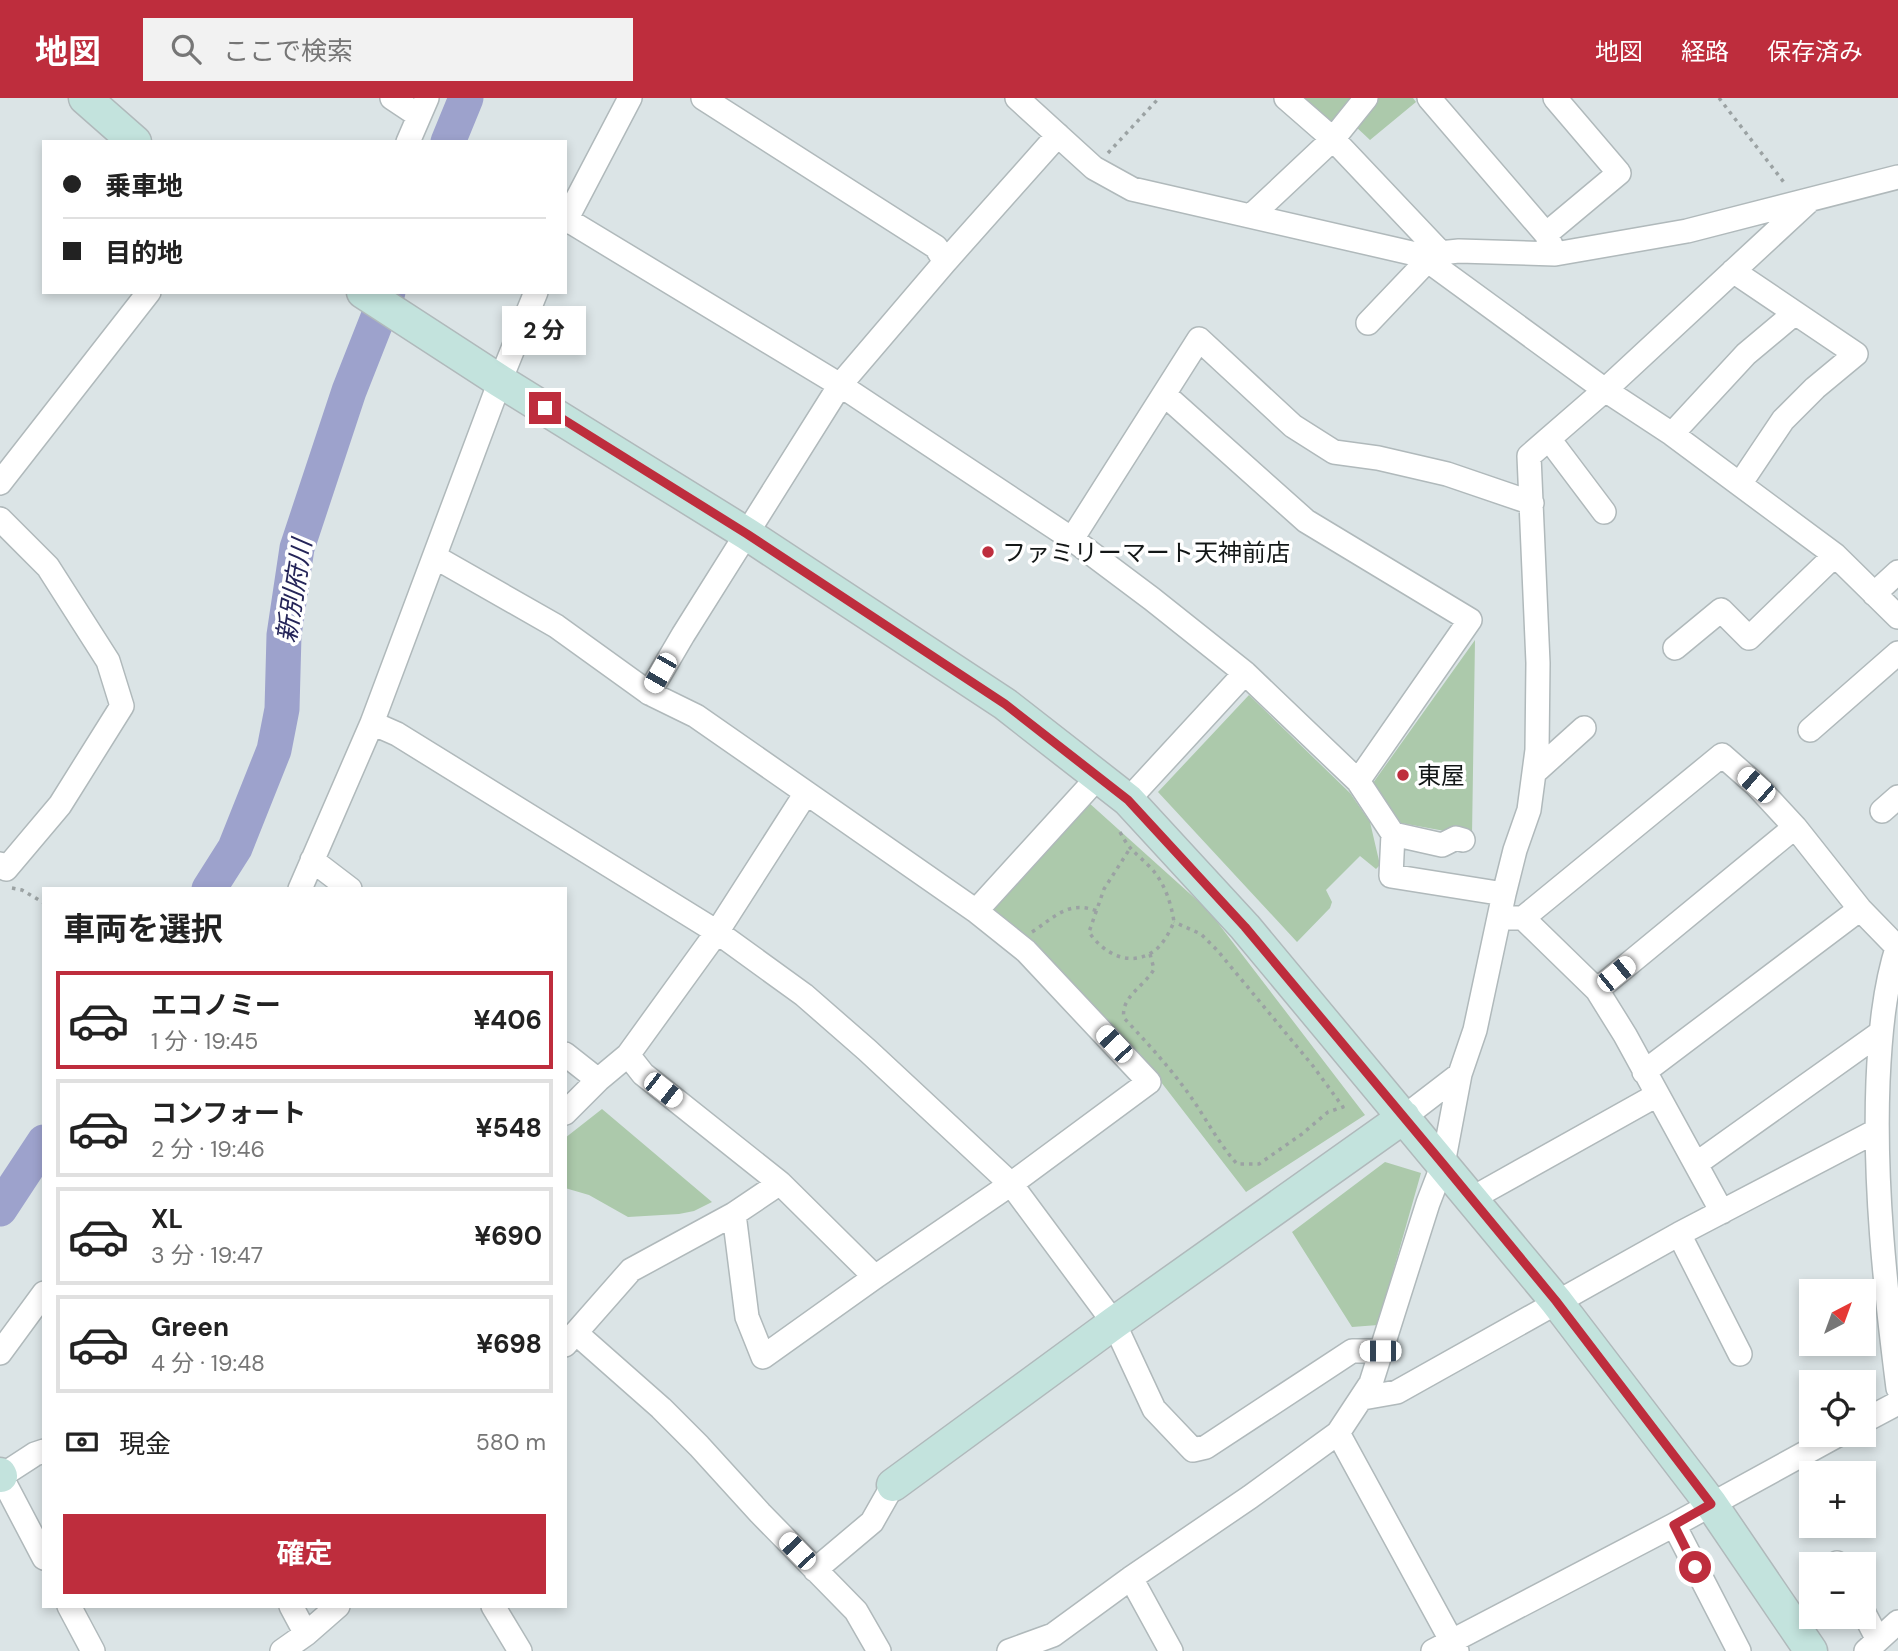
<!DOCTYPE html>
<html lang="ja">
<meta charset="utf-8">
<style>
:root{--surface:#fff;--page:#f2f2f2;--text:#222;--muted:#767676;--line:#e0e0e0;--accent:#be2d3d}
body{margin:0;font-family:"DM Sans","Noto Sans JP",sans-serif;background:var(--page);color:var(--text);height:100vh;display:flex;flex-direction:column;font-size:26px;white-space:nowrap}
*{box-sizing:border-box;margin:0}
p{font-size:23px;color:var(--muted)}
.icon{flex:none;width:38px;height:38px;fill:none;stroke:currentColor;stroke-width:2;stroke-linecap:round;stroke-linejoin:round}
.map{position:relative;flex:1;overflow:hidden}
.drawer{position:absolute;left:42px;top:789px;width:525px;height:721px;display:flex;flex-direction:column;background:var(--surface);border-radius:0px;box-shadow:0 4px 10px #0003}
.drawer>*{flex:none}
.guide{position:absolute;left:42px;top:42px;width:525px;height:154px;border-radius:0px;box-shadow:0 4px 10px #0003;display:grid;align-content:center;height:154px;padding:0 21px;background:var(--surface)}
.needle{width:46px;rotate:41deg}
.tools{position:absolute;left:1799px;top:1181px;display:grid;gap:14px}
.tools a{display:grid;place-items:center;width:77px;height:77px;border-radius:0px;background:var(--surface);box-shadow:0 4px 10px #0003;font-size:35px}
.end{position:absolute;width:32px;height:32px;margin:-16px;border:9px solid #be2d3d;background:#fff;box-shadow:0 0 0 4px #fff}
.from{border-radius:50%}
.bubble{position:absolute;height:49px;border-radius:0px;background:var(--surface);box-shadow:0 4px 10px #0003;font-size:23px;font-weight:700;line-height:49px;text-align:center}
.car{position:absolute;width:21px;height:42px;margin:-21px -10px;border-radius:9px;box-shadow:0 0 5px 2px #0007;background:linear-gradient(#fff 24%,#345 0 40%,#fff 0 76%,#345 0 86%,#fff 0)}
.guide b{display:flex;align-items:center;gap:24px;height:66px;font-size:26px}
.guide b+b{border-top:2px solid var(--line)}
.guide i{width:18px;height:18px;background:var(--text)}
ul{padding:0;list-style:none}
li{display:flex;align-items:center;gap:21px;height:98px;margin:0 14px 10px;padding:0 7px;border:4px solid var(--line);border-radius:0px}
li div{flex:1}
li b{display:block;font-size:26px}
li em{font-style:normal;font-weight:700}
li.selected{border-color:var(--accent)}
li>.icon{width:63px;height:63px;stroke-width:1.5}
h2{padding:0 21px;font-size:32px;line-height:84px}
.pay{display:flex;align-items:center;gap:18px;height:77px;padding:0 21px;font-size:26px}
.pay p{margin-inline-start:auto}
.cta{display:flex;gap:14px;margin-top:auto;padding:14px 21px}
.cta a{flex:1;height:80px;border-radius:0px;background:var(--accent);color:#fff;font-size:28px;font-weight:700;line-height:80px;text-align:center}
header{display:flex;align-items:center;gap:42px;box-sizing:border-box;height:98px;padding:0 35px;background:var(--accent);color:#fff}
header strong{font-size:33px}
nav{display:flex;gap:38px;margin-inline-start:auto;font-size:24px}
.search{width:490px;height:63px;background:var(--page);display:flex;align-items:center;gap:18px;box-sizing:border-box;padding:0 24px;border-radius:0px;color:var(--muted);font-size:26px}
.map>svg:first-child{display:block}
</style>
<header>
<strong>地図</strong>
<div class="search"><svg class="icon" aria-label="search" viewBox="0 0 24 24"><circle cx="10" cy="10" r="6"/><path d="M15 15l6 6"/></svg>ここで検索</div>
<nav><a>地図</a><a>経路</a><a>保存済み</a></nav>
</header>
<div class="map">
<svg width="1898" height="1553" viewBox="0 0 1898 1553">
<rect width="100%" height="100%" fill="#dbe4e6"/>
<!-- green -->
<path fill="#acc9ab" d="M1302,0H1353L1333,29Z
M1375,0H1413L1416,4L1370,42L1354,27Z
M1475,542L1472,738L1401,725L1373,685Z
M1249,597L1350,695L1370,724L1380,767L1376,771L1360,758L1326,792L1332,804L1330,810L1297,844L1158,694Z
M1088,704L1208,812L1365,1017L1246,1094L1154,975L993,812Z
M602,1011L712,1104L694,1113L679,1116L628,1119L589,1097L565,1090V1040Z
M1385,1064L1421,1075L1378,1227L1352,1229L1292,1134Z"/>
<g fill="none" stroke-linecap="round" stroke-linejoin="round">
<!-- river -->
<path stroke="#9da2cc" stroke-width="35" d="M448,44L466,0
M209,791L235,750L274,652L282,611L284,537L297,450L349,293L388,194
M0,1111L44,1044"/>
<defs>
<path id="street" d="M392,0L419,18
M1017,0L1094,70L1132,91L1420,157L1459,153L1555,156L1687,133L1898,79
M1286,0L1333,41L1440,154
M1429,0L1546,136
M408,44L427,0
M1252,117L1333,41L1366,0
M566,121L840,287L1072,441L1152,501L1245,575L1358,683L1393,736L1391,778L1504,796
M565,124L630,0
M1555,156L1546,136L1619,75L1555,0
M1420,157L1605,292L1672,336L1835,457L1898,519
M945,164L1058,37
M1733,173L1856,256L1815,290L1783,322L1740,386
M1368,225L1427,163
M1165,297L1306,423L1470,522L1358,683
M1672,336L1746,256L1795,215
M1549,341L1604,414
M0,385L149,194
M0,421L48,469L108,563L122,608L60,707L6,771L0,766
M1072,441L1199,241L1293,328L1334,354L1378,360L1447,376L1532,405
M435,459L556,528L649,595L696,618L976,813L1026,853L1149,984L1011,1086L875,1179L763,1259L747,1219L734,1116L631,1172L565,1247
M1874,496L1898,474
M1675,550L1721,512L1749,540L1835,457
M649,595L683,537L840,287L945,164L936,149L703,0
M372,625L397,636L717,834L804,897L867,952L1011,1086L1114,1225L1154,1311L1193,1352L1206,1349L1352,1253H1380
M1810,632L1898,555
M1534,675L1584,630
M1128,702L1245,575
M1882,713L1898,699
M1393,736L1442,747L1456,740L1463,742
M312,762L350,791
M300,791L372,625L500,283L536,194
M976,813L1099,678
M1510,820H1523L1597,892L1625,937L1722,1114
M1523,820L1722,657L1756,687L1795,729L1860,811L1897,849
M1898,847C1884,890 1880,938 1878,983C1874,1086 1885,1188 1898,1290
M1597,892L1795,729
M565,956L598,982
M628,957L643,976L780,1085L875,1179
M1644,974L1860,811
M565,1015L598,982L628,957L717,834L806,695
M1404,1019L1460,976
M1696,1066L1880,935
M1471,1101L1657,997
M734,1116L780,1085
M1679,1136L1740,1256
M576,1235L661,1310L699,1348L760,1415L856,1513L879,1553
M0,1255L44,1195
M1363,1300L1397,1294L1679,1136L1876,1033
M1864,1323L1898,1305
M1338,1335L1457,1553
M44,1353L35,1356L1,1378L44,1460
M1674,1427L1739,1553
M1837,1465L1838,1466
M815,1472L872,1424L893,1387
M1131,1480L1171,1553
M69,1508L93,1553
M291,1508L306,1536
M493,1508L520,1553
M1864,1515L1878,1542
M282,1553L306,1536L338,1508
M1009,1553L1053,1537L1131,1480L1250,1399L1338,1335L1371,1285L1428,1105L1443,1066L1460,976L1475,932L1504,796L1515,752L1529,712L1537,652L1538,565L1529,358L1605,292L1810,102
M1433,1553L1674,1427L1838,1337
M1866,1553L1898,1524"/>
<path id="secondary" d="M85,0L135,44
M363,194L500,283L747,436L1005,606L1128,702L1245,829L1556,1203L1711,1406L1811,1553
M0,1376L1,1378
M893,1387L1114,1225L1404,1019"/>
</defs>
<!-- street casing -->
<use href="#street" stroke="#b0b9bb" stroke-width="26"/>
<!-- secondary casing -->
<use href="#secondary" stroke="#b0b9bb" stroke-width="35"/>
<!-- path -->
<path stroke="#9ba2a3" stroke-width="3.5" stroke-dasharray="3.5 5" stroke-linecap="butt" d="M1719,0L1786,87
M1108,55L1159,0
M1120,734C1130,753 1135,754 1149,768C1164,783 1171,804 1174,824C1169,835 1162,849 1151,855C1127,869 1102,854 1089,834L1104,791L1129,752
M12,790L22,792L44,805
M1032,834C1055,819 1068,802 1097,813
M1150,856L1154,871C1145,888 1120,899 1124,920C1150,948 1176,976 1197,1008C1210,1028 1221,1048 1237,1066H1259L1302,1036L1328,1014L1343,1009L1313,968L1217,852L1201,836L1174,824"/>
<!-- street -->
<use href="#street" stroke="#fff" stroke-width="23"/>
<!-- secondary -->
<use href="#secondary" stroke="#c3e3dd" stroke-width="32"/>
</g>
<g fill="none" stroke-linecap="round" stroke-linejoin="round">
<!-- route -->
<path stroke="#be2d3d" stroke-width="9" d="M545,310L747,436L1005,606L1128,702L1245,829L1443,1066L1556,1203L1711,1406L1674,1427L1695,1469"/>
</g>
<!-- markers -->
<g fill="#be2d3d" stroke="#fff" stroke-width="2.5">
<circle cx="988" cy="454" r="7"/>
<circle cx="1403" cy="677" r="7"/>
</g>
<g text-anchor="middle" dominant-baseline="central" stroke-width="7" stroke-linejoin="round" paint-order="stroke">
<!-- poi labels -->
<g font-size="24" fill="#131717" stroke="#fff" text-anchor="start">
<text x="1002" y="454">ファミリーマート天神前店</text>
<text x="1417" y="677">東屋</text>
</g>
<!-- water labels -->
<g font-size="26" font-style="italic" fill="#242458" stroke="#fff">
<text transform="translate(294 493) rotate(-81)">新別府川</text>
</g>
</g>
</svg>
<div class="tools">
<a><svg class="needle" viewBox="-14 -14 28 28"><path d="M0-13l5 13h-10z" fill="#e53935"/><path d="M0 13l5-13h-10z" fill="#767676"/></svg></a>
<a><svg class="icon" aria-label="locate" viewBox="0 0 24 24"><circle cx="12" cy="12" r="6"/><path d="M12 2v4M12 18v4M2 12h4M18 12h4"/></svg></a>
<a>+</a>
<a>−</a>
</div>
<i class="end from" style="left:1695px;top:1469px"></i>
<i class="end" style="left:545px;top:310px"></i>
<div class="bubble" style="left:502px;top:208px;width:84px">2 分</div>
<i class="car" style="left:660px;top:575px;rotate:210deg"></i>
<i class="car" style="left:1756px;top:687px;rotate:311deg"></i>
<i class="car" style="left:1616px;top:876px;rotate:51deg"></i>
<i class="car" style="left:1114px;top:946px;rotate:317deg"></i>
<i class="car" style="left:663px;top:992px;rotate:128deg"></i>
<i class="car" style="left:1380px;top:1253px;rotate:270deg"></i>
<i class="car" style="left:797px;top:1453px;rotate:316deg"></i>
<div class="guide">
<b><i class="from"></i>乗車地</b>
<b><i></i>目的地</b>
</div>
<section class="drawer">
<h2>車両を選択</h2>
<ul>
<li class="selected"><svg class="icon" aria-label="car" viewBox="0 0 24 24"><path d="M5 17H2v-5l4-1 3-4h7l3 4 3 1v5h-3M9 17h6M6 11h13"/><circle cx="7" cy="17" r="2"/><circle cx="17" cy="17" r="2"/></svg><div><b>エコノミー</b><p>1 分 · 19:45</p></div><em>¥406</em></li>
<li><svg class="icon" aria-label="car" viewBox="0 0 24 24"><path d="M5 17H2v-5l4-1 3-4h7l3 4 3 1v5h-3M9 17h6M6 11h13"/><circle cx="7" cy="17" r="2"/><circle cx="17" cy="17" r="2"/></svg><div><b>コンフォート</b><p>2 分 · 19:46</p></div><em>¥548</em></li>
<li><svg class="icon" aria-label="car" viewBox="0 0 24 24"><path d="M5 17H2v-5l4-1 3-4h7l3 4 3 1v5h-3M9 17h6M6 11h13"/><circle cx="7" cy="17" r="2"/><circle cx="17" cy="17" r="2"/></svg><div><b>XL</b><p>3 分 · 19:47</p></div><em>¥690</em></li>
<li><svg class="icon" aria-label="car" viewBox="0 0 24 24"><path d="M5 17H2v-5l4-1 3-4h7l3 4 3 1v5h-3M9 17h6M6 11h13"/><circle cx="7" cy="17" r="2"/><circle cx="17" cy="17" r="2"/></svg><div><b>Green</b><p>4 分 · 19:48</p></div><em>¥698</em></li>
</ul>
<div class="pay"><svg class="icon" aria-label="cash" viewBox="0 0 24 24"><path d="M3 7h18v10H3z"/><circle cx="12" cy="12" r="2"/></svg>現金<p>580 m</p></div>
<div class="cta"><a>確定</a></div>
</section>
</div>
